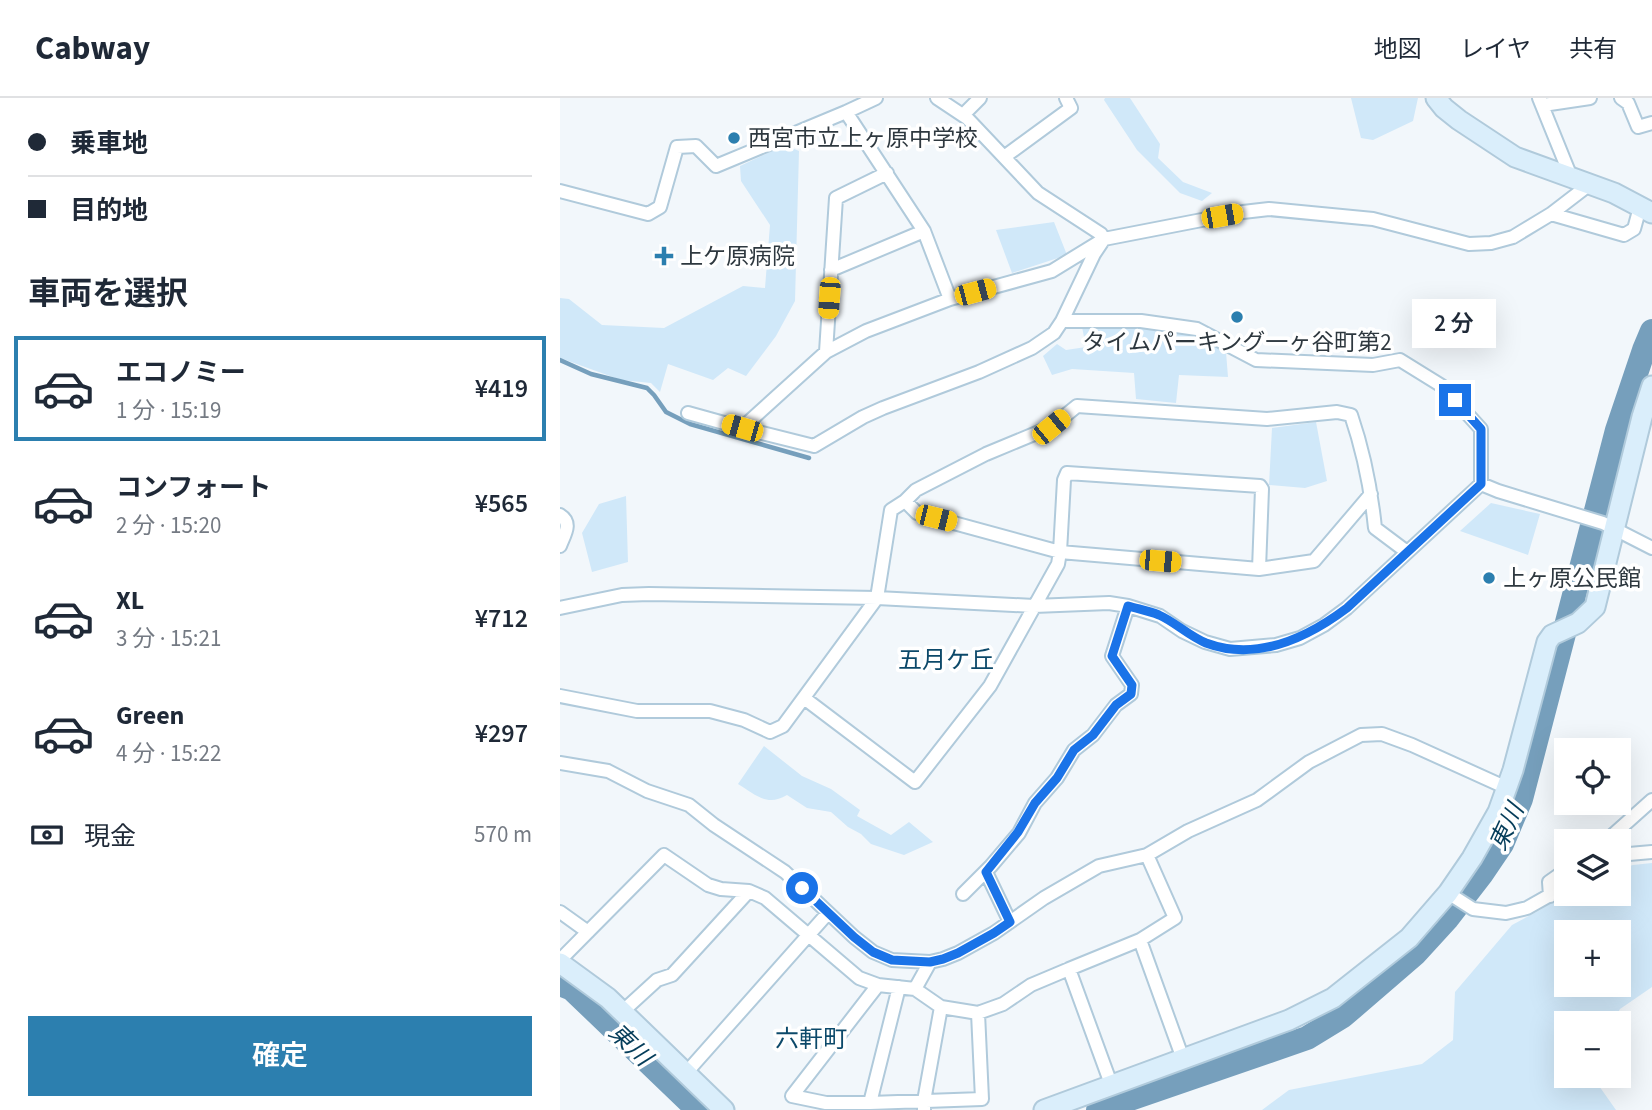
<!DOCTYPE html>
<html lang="ja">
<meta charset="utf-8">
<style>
:root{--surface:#fff;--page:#f6f6f7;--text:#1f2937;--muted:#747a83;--line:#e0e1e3;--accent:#2c7faf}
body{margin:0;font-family:"Source Sans 3","Noto Sans JP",sans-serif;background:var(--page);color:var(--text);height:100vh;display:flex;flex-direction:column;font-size:26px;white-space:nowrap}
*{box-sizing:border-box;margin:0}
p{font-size:23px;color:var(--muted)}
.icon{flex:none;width:38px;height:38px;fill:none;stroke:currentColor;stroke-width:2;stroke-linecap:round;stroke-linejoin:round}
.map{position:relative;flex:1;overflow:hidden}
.panel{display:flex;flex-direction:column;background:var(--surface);width:560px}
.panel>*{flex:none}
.guide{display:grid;align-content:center;height:154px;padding:0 28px;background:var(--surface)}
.controls{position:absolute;left:994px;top:640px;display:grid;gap:14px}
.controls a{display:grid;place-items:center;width:77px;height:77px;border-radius:0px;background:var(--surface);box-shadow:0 7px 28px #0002;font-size:35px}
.end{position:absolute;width:32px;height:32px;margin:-16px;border:9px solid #1a73e8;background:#fff;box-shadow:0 0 0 4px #fff}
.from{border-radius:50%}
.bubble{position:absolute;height:49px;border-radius:0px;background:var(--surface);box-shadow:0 7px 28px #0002;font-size:23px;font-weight:600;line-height:49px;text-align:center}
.car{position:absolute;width:21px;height:42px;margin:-21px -10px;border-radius:9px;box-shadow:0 0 5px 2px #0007;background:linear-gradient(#f5c518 24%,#345 0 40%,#f5c518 0 76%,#345 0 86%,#f5c518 0)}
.guide b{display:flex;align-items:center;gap:24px;height:66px;font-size:26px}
.guide b+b{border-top:2px solid var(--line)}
.guide i{width:18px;height:18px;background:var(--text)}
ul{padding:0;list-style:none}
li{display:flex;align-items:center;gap:21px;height:105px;margin:0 14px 10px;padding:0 14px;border:4px solid transparent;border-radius:0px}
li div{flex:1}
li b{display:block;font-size:26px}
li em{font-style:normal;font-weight:600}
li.active{border-color:var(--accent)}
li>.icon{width:63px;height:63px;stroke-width:1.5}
h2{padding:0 28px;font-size:32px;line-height:84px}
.pay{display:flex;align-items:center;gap:18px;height:77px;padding:0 28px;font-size:26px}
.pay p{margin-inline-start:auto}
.cta{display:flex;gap:14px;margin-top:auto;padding:14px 28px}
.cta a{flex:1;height:80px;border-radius:0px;background:var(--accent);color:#fff;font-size:28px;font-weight:600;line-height:80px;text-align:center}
header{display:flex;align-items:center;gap:42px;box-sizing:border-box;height:98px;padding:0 35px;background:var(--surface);border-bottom:2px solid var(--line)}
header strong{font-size:33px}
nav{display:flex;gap:38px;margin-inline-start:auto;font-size:24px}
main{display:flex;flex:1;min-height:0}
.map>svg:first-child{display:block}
</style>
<header>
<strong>Cabway</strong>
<nav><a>地図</a><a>レイヤ</a><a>共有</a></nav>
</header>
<main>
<section class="panel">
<div class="guide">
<b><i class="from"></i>乗車地</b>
<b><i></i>目的地</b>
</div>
<h2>車両を選択</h2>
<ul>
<li class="active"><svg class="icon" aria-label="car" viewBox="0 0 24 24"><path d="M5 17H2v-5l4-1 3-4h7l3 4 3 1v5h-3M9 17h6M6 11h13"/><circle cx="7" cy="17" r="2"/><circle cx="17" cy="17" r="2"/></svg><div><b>エコノミー</b><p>1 分 · 15:19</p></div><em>¥419</em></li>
<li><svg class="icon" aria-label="car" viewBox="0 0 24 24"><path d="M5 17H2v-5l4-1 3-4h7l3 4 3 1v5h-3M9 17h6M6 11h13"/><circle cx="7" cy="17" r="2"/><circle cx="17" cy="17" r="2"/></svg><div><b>コンフォート</b><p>2 分 · 15:20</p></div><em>¥565</em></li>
<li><svg class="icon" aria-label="car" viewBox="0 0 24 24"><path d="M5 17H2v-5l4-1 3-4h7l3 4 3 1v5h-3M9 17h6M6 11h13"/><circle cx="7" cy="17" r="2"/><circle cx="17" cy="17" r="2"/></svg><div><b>XL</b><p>3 分 · 15:21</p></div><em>¥712</em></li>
<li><svg class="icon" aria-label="car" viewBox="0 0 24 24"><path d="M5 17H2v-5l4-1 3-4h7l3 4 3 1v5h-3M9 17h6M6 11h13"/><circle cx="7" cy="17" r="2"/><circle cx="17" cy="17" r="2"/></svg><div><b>Green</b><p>4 分 · 15:22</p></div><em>¥297</em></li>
</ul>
<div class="pay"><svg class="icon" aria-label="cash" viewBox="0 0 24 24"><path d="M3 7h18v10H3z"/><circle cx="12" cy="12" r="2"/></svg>現金<p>570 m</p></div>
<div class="cta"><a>確定</a></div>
</section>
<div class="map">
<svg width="1092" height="1012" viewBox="0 0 1092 1012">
<rect width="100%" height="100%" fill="#f2f7fb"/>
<!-- green -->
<path fill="#d0e8f9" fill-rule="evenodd" d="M545,0H570L600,46L598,60L623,84L652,95L642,103L620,95L577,52L544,2Z
M791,0H858L853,23L813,42L801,40Z
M225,47L239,53L235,203L216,238L186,278L168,270L153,282L108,266L100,294L91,285L61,282L0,260V200L9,201L42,227L104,230L183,188L205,190L210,127L181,83L180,68Z
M494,124L507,157L452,175L436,132Z
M522,229L537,231L574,229L625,233L666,254L668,279L619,277L616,305L576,301L574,275L512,271L492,277L483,258L497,246L506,252L526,249Z
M756,324L767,383L745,390L709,387L712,330Z
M66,398L68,464L32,474L22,435L39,406Z
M931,405L980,416L968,457L900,433Z
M204,648L242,678L271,691L300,712L297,718L331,737L349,724L373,744L344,757L311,746L301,736L288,729L271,714L247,710L227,697C207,709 196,697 178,686Z
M1092,765V889L1060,911L1051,926H1006V978H1032L1056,1012H702L729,992L862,966L893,942L895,894L952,827L980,812L1006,795L1059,796V771L1073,767ZM1006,835H1059V887H1006Z"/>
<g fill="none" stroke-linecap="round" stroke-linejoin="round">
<!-- stream -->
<path stroke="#769fbc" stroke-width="4.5" d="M0,262L31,276L87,290L94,297L106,314L130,326L249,360"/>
<!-- river -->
<path stroke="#769fbc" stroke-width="24" d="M0,886L12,891L138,1012
M538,1012L747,940L783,918L855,856L887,821L921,777L942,746L961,701L1057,332L1084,252L1092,233"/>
<defs>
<path id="street" d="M377,0L407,20L478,95L541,136L544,141
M979,0L1011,79
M1061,0L1068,5L1078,29L1092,25
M983,7L1030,0
M286,14L364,133L390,201
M403,17L420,0
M444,59L511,10L506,0
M0,93L88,116L100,109L117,49L136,48L156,68L286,14L316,0
M991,116L1064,137L1074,131L1080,109
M544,141L534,156L502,223L494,235L472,250L419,274L323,310L303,319L254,348L182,330L266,254L306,233L390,201L492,173L544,141L683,114L709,111L813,121L909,146L931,145L953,139L991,116L1030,86
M271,172L364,133
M502,223H581L637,231L696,262L813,267L840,262L882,288L921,331V386
M266,254L276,100L327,75
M128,315L182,330
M345,403L357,415L500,454L699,471L754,463L811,396
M0,417C13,425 4,437 0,448
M0,510L62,497L89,496L317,500L474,508L549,505L568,508L600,518L622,533L645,544L670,551L716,547L740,540L764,527L787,510L921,386L938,393L1043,425L1092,450
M0,598L77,613H150L184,622L210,634L223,628L317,500L331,412L345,403L356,392L426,356L491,329L517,308L707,321L777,314L791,317C804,355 811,391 815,430L847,454
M244,600L355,684L430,588L498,466L500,454L504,382L507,375L700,388L702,391L699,471
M0,665L48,673L87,693L129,707L154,727L225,774L294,839L313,854L332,862L370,864L383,861L398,855L434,835L484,800L539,768L587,757L628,733L697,702L749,664L801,637L822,636L852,647L947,690
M1045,744L1092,702
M1059,761L1069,756L1092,754
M426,774L450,824
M888,795L913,811L946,815L967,810L1006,788
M403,796L431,768L459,735L475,705L497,680L514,652L533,637L556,607L571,596L572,587L552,558L568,508
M990,798L989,784L1006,772
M0,814L28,834
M580,842L615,820L587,757
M0,862L104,757L148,787L161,791L189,793L205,800L299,880L318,887L355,891
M509,871L580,842L623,961
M318,887L232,998L266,1005H310L422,1001L418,915
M381,909L418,915L443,906L471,887L509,871L551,986
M62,914L97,882L112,877L189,793
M126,975L268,815
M310,1005L339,889
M364,1012V1003L381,909L355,891L370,864"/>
<path id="secondary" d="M876,0L884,10L899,22L955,59L1054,95L1092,115
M0,865L48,900L164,1012
M484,1012L729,922L773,900L849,840L888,795L912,760L938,714L953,672L987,544L992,537L1018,525L1035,509L1082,319L1092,288"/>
</defs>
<!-- street casing -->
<use href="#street" stroke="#b0cadb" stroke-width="16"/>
<!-- secondary casing -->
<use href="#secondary" stroke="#b0cadb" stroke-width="23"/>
<!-- street -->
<use href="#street" stroke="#fff" stroke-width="12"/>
<!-- secondary -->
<use href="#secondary" stroke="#daeefb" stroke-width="19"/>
</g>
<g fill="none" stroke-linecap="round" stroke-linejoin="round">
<!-- route -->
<path stroke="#1a73e8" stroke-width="9" d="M242,790L294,839L313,854L332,862L370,864L383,861L398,855L434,835L450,824L426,774L458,734L475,705L497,680L514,652L533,637L556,607L571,596L572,587L552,558L568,508C578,511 589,513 599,517C615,524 629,538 646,545C697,564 747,540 787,510L921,386V331L895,302"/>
</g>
<!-- markers -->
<g fill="#2c7faf" stroke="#fff" stroke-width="2.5">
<circle cx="174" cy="40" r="7"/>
<path d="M100.5 147.5h7v7h7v7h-7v7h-7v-7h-7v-7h7z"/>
<circle cx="677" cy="219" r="7"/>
<circle cx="929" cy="480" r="7"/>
</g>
<g text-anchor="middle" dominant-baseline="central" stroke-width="7" stroke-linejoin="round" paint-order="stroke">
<!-- poi labels -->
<g font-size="23" fill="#2e383f" stroke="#fff" text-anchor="start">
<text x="188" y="40">西宮市立上ヶ原中学校</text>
<text x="120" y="158">上ケ原病院</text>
<text x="677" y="244" text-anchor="middle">タイムパーキング一ヶ谷町第2</text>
<text x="943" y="480">上ヶ原公民館</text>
</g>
<!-- neighbourhood labels -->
<g font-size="24" fill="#0c496a" stroke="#fff">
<text x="386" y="562">五月ケ丘</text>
<text x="251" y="941">六軒町</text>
</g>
<!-- water labels -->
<g font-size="24" font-style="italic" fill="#053d5a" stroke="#fff">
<text transform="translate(947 729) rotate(-65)">東川</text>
<text transform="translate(70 947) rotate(44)">東川</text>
</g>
</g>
</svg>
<div class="controls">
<a><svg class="icon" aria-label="locate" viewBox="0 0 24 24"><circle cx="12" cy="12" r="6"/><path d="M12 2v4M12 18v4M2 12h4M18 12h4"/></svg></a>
<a><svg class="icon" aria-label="layers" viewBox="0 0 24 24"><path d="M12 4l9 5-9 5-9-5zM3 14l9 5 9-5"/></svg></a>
<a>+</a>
<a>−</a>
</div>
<i class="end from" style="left:242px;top:790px"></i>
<i class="end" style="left:895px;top:302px"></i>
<div class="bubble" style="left:852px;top:201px;width:84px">2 分</div>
<i class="car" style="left:662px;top:118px;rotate:80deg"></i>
<i class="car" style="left:415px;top:194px;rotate:75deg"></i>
<i class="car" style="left:269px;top:200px;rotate:184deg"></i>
<i class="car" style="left:491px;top:329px;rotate:51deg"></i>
<i class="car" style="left:182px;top:330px;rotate:286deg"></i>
<i class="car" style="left:376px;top:420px;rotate:104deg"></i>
<i class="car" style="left:600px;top:463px;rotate:95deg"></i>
</div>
</main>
